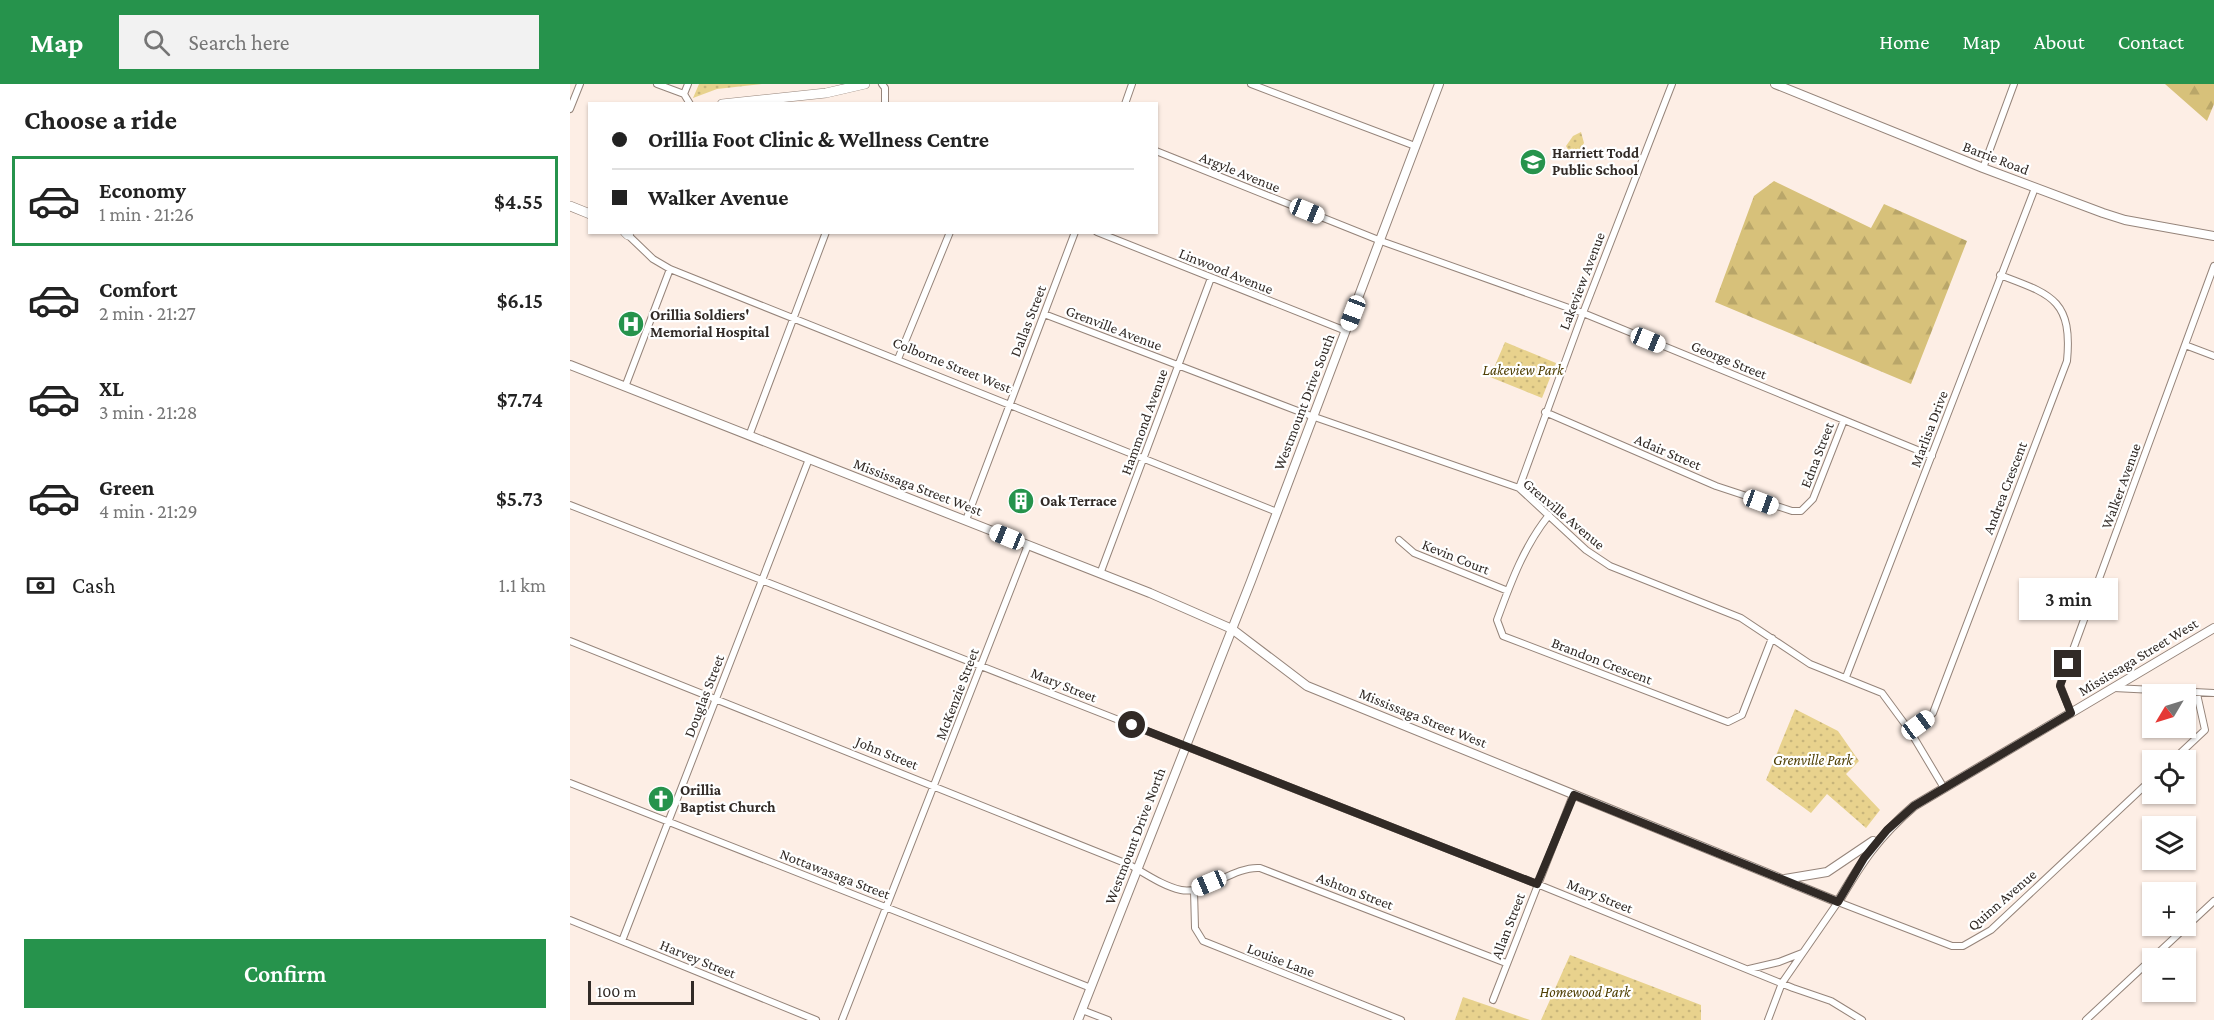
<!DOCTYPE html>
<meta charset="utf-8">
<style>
:root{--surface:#fff;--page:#f2f2f2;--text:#222;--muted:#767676;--line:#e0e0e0;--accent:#26934c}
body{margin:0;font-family:"Crimson Pro",serif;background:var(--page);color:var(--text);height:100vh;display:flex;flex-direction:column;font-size:22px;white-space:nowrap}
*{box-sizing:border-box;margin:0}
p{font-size:20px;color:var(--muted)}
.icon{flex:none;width:33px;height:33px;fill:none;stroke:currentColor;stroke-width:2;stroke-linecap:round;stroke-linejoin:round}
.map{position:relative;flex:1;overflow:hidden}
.drawer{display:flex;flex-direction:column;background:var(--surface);width:570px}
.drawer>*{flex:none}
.hud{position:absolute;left:18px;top:18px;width:570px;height:132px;border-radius:0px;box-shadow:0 2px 4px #0004;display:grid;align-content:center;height:132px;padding:0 24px;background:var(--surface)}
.needle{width:39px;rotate:232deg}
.buttons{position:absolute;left:1572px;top:600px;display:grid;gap:12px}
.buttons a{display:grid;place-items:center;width:54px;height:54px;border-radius:0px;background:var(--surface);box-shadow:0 2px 4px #0004;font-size:30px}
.scale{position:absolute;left:18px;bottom:15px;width:106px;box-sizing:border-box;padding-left:6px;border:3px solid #312a26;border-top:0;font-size:16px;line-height:21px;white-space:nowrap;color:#312a26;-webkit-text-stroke:4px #fff;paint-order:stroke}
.end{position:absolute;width:27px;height:27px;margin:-14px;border:8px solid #312a26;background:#fff;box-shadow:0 0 0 3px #fff}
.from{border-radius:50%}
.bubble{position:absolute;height:42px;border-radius:0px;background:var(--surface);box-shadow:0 2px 4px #0004;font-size:20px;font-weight:600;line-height:42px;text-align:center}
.car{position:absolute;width:18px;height:36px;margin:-18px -9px;border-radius:8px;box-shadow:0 0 4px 2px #0007;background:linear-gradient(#fff 24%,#345 0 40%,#fff 0 76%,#345 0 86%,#fff 0)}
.hud b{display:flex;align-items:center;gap:21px;height:57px;font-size:22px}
.hud b+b{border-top:2px solid var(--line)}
.hud i{width:15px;height:15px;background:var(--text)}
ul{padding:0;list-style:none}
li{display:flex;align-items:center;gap:18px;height:90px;margin:0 12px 9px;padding:0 12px;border:3px solid transparent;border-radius:0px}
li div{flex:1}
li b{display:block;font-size:22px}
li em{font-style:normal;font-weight:600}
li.current{border-color:var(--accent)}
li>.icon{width:54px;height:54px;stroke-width:1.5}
h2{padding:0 24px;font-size:27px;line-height:72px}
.pay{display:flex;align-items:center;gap:15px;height:66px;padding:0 24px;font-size:22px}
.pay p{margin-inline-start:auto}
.cta{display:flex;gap:12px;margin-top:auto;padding:12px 24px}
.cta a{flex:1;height:69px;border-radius:0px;background:var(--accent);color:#fff;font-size:24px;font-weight:600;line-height:69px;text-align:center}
header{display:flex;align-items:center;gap:36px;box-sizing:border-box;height:84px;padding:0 30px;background:var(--accent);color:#fff}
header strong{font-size:28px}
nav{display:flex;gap:33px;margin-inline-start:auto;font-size:21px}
.search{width:420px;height:54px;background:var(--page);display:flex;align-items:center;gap:15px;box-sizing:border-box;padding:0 21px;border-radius:0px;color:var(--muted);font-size:22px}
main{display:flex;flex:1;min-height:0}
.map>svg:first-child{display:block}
</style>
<header>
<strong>Map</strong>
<div class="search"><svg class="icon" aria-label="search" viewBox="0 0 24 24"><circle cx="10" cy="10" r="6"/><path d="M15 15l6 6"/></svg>Search here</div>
<nav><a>Home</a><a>Map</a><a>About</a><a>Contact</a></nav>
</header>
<main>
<section class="drawer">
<h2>Choose a ride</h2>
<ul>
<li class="current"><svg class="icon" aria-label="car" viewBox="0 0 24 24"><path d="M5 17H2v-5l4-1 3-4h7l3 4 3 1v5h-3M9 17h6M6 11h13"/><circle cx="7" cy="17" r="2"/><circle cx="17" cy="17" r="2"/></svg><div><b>Economy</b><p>1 min · 21:26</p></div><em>$4.55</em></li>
<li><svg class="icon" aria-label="car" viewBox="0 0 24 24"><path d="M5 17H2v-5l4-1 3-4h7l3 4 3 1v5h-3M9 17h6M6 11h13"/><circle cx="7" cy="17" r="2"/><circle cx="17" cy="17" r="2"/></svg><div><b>Comfort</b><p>2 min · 21:27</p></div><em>$6.15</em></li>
<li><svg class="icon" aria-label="car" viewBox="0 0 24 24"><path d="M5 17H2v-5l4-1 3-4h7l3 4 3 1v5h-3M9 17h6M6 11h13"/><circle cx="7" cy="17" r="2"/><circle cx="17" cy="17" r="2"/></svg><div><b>XL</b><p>3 min · 21:28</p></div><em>$7.74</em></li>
<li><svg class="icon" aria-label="car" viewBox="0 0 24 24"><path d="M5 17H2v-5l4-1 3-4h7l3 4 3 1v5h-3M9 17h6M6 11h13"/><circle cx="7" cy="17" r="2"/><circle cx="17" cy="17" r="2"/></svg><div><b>Green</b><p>4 min · 21:29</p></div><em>$5.73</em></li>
</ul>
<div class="pay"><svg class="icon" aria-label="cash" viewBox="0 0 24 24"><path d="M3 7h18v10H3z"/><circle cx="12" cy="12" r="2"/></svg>Cash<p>1.1 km</p></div>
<div class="cta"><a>Confirm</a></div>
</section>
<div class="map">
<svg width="1644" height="936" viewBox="0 0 1644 936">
<defs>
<pattern id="forest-firs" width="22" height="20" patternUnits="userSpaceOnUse" patternTransform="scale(1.5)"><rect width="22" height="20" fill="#d7c17a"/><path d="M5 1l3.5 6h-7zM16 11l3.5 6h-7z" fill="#b9a669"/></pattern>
<pattern id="park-dots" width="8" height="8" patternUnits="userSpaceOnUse" patternTransform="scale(1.5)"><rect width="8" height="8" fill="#e8d28d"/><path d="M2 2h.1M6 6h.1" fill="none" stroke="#c7b47a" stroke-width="1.8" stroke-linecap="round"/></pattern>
</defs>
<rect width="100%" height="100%" fill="#fdeee5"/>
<!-- forest -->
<path fill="url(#forest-firs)" d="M1595,0H1644V20L1637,37Z
M1204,97L1301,144L1314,120L1397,157L1341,300L1145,218L1184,112Z"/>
<!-- park -->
<path fill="url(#park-dots)" d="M129,0H192L147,5L123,14Z
M1011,48L1014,59L1007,71L1002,73L996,62L1003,52Z
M935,258L986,279L972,314L920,293Z
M1225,625L1268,647L1289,677L1276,690L1310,726L1296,744L1257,710L1241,729L1196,696Z
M1000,871L1131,921V936H971Z
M893,913L960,936H885Z"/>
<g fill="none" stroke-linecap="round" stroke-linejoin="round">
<defs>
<path id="minor" d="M87,0L114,10
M312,0L315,4V20
M681,0L845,62
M114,10L118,0
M114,10L120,20
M555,20L562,0
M0,25L10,0
M586,67L811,157L1013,229L1362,372
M1413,84L1444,0
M527,148L776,247
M58,151L83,175L100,185L707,428
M474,230L733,329L949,404L1016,466L1040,482L1171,534L1240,580L1312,609L1340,647L1374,704
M1615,261L1644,272
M328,275L380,148
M55,303L100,185
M975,328L1146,402L1222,427H1231L1243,415L1274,336
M179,352L256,148
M949,404L1013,229L1102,0
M0,421L967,800L1223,904L1261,917L1292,936
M979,431C954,462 941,498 927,536L933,552L1158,638L1172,631L1202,554
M396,436L505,148
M829,456L844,469L938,507
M530,490L641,194
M0,557L560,781C576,790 593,802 611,806C635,811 663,782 690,784L936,879
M1276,593L1465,104
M1544,604L1644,609
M1501,629L1490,601L1644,182
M1340,647L1363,629L1497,277C1503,215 1480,210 1430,191
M1603,676L1635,646L1627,610
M0,699L521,904
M624,806L625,844L633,857L831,936
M0,836L246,936
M52,857L239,375
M1179,885L1209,878L1232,869
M923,916L1003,711
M512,926L538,936
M272,936L458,461
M1198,936L1212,899L1268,818L1382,862H1393L1421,846L1582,695
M1516,936L1644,817"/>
<path id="tertiary" d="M1205,0L1413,84L1533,129L1555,136L1644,152
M0,281L580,509L662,545L737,602L1268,818C1292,777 1308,753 1344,722L1644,544
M1215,795L1257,788L1303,757
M508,936L681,497L869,0"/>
<path id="secondary" d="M152,20L256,9L295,0
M0,122L20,130
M55,148L58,151L59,148"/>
</defs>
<!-- minor casing -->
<use href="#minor" stroke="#95847a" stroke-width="8"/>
<!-- tertiary casing -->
<use href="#tertiary" stroke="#95847a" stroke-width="10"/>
<!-- secondary casing -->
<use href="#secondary" stroke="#95847a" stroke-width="10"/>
<!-- minor -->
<use href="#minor" stroke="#fff" stroke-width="6"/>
<!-- tertiary -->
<use href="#tertiary" stroke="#fff" stroke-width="8"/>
<!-- secondary -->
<use href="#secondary" stroke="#fff" stroke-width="9"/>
</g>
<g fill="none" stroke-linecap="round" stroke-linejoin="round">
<!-- route -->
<path stroke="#312a26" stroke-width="8" d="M562,641L967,800L1004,711L1268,818L1294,774L1317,746L1344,722L1501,629L1490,602L1498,580"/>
</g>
<!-- icons -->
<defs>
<symbol id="school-disc" viewBox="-11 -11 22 22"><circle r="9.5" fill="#26934c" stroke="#fff"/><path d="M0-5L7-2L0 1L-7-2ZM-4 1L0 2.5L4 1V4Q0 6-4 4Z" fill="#fff"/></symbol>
<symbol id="hospital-disc" viewBox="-11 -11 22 22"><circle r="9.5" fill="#26934c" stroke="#fff"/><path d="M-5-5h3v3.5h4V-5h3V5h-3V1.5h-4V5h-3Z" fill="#fff"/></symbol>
<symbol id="building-disc" viewBox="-11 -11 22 22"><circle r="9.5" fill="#26934c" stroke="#fff"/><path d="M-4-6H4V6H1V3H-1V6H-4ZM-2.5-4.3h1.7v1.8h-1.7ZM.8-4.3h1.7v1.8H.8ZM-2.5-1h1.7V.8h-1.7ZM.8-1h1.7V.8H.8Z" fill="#fff"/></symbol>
<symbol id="church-disc" viewBox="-11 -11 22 22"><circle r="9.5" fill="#26934c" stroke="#fff"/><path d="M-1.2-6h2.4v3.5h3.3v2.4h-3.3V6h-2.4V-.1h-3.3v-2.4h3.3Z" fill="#fff"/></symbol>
</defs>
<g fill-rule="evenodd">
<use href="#school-disc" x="948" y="63" width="30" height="30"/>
<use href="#hospital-disc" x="46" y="225" width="30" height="30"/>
<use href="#building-disc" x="436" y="402" width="30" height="30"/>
<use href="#church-disc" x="76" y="700" width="30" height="30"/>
</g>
<g text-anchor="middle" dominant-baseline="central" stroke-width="4.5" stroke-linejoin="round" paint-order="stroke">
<!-- poi labels -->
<g font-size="15" font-weight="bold" fill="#312a26" stroke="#fff" text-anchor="start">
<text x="982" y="69">Harriett Todd<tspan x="982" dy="17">Public School</tspan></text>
<text x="80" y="231">Orillia Soldiers'<tspan x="80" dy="17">Memorial Hospital</tspan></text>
<text x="470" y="417">Oak Terrace</text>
<text x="110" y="706">Orillia<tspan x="110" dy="17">Baptist Church</tspan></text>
</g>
<!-- street labels -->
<g font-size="15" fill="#312a26" stroke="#fff">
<text transform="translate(1426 74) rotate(21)">Barrie Road</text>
<text transform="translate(670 88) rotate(22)">Argyle Avenue</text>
<text transform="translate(656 187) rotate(22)">Linwood Avenue</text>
<text transform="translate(1012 197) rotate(-69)">Lakeview Avenue</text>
<text transform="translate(458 237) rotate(-69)">Dallas Street</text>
<text transform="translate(544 244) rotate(21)">Grenville Avenue</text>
<text transform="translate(1159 276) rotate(22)">George Street</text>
<text transform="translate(382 281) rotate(22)">Colborne Street West</text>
<text transform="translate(734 318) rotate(-69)">Westmount Drive South</text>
<text transform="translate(574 338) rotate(-70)">Hammond Avenue</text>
<text transform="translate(1359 345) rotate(-69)">Marlisa Drive</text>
<text transform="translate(1098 368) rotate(23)">Adair Street</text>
<text transform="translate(1247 371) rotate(-69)">Edna Street</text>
<text transform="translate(1551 402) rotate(-70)">Walker Avenue</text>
<text transform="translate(348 403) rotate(21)">Mississaga Street West</text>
<text transform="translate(1435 404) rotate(-69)">Andrea Crescent</text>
<text transform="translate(994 430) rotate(40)">Grenville Avenue</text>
<text transform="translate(886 473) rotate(22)">Kevin Court</text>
<text transform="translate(1568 573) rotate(-31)">Mississaga Street West</text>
<text transform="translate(1032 577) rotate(21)">Brandon Crescent</text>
<text transform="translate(494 601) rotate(22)">Mary Street</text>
<text transform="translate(387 610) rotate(-69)">McKenzie Street</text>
<text transform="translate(134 612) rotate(-69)">Douglas Street</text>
<text transform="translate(853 634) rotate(22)">Mississaga Street West</text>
<text transform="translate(317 669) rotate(22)">John Street</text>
<text transform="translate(565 752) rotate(-69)">Westmount Drive North</text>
<text transform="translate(265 790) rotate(21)">Nottawasaga Street</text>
<text transform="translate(785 807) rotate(21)">Ashton Street</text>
<text transform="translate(1030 812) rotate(22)">Mary Street</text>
<text transform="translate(1432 816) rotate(-41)">Quinn Avenue</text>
<text transform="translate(938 842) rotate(-69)">Allan Street</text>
<text transform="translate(128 875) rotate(22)">Harvey Street</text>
<text transform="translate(711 876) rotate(21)">Louise Lane</text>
</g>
<!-- park labels -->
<g font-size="15" font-style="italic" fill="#504005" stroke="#fff">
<text x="953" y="286">Lakeview Park</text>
<text x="1243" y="676">Grenville Park</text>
<text x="1015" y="908">Homewood Park</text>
</g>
</g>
</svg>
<div class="buttons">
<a><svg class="needle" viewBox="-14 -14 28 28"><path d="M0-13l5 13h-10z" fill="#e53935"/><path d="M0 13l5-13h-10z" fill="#767676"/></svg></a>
<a><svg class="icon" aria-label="locate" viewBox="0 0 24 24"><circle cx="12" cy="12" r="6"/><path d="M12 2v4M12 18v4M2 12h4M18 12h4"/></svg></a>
<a><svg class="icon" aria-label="layers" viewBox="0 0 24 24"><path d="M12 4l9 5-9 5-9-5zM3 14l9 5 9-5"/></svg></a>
<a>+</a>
<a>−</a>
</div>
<div class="scale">100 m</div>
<i class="end from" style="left:562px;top:641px"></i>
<i class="end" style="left:1498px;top:580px"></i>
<div class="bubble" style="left:1449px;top:494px;width:99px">3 min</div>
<i class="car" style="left:737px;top:127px;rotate:112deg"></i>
<i class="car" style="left:783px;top:229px;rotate:201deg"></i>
<i class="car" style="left:1078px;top:256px;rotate:112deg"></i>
<i class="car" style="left:1191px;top:418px;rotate:110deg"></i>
<i class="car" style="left:437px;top:453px;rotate:292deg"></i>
<i class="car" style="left:1348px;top:641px;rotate:54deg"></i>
<i class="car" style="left:639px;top:799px;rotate:247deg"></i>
<div class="hud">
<b><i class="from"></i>Orillia Foot Clinic &amp; Wellness Centre</b>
<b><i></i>Walker Avenue</b>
</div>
</div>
</main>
